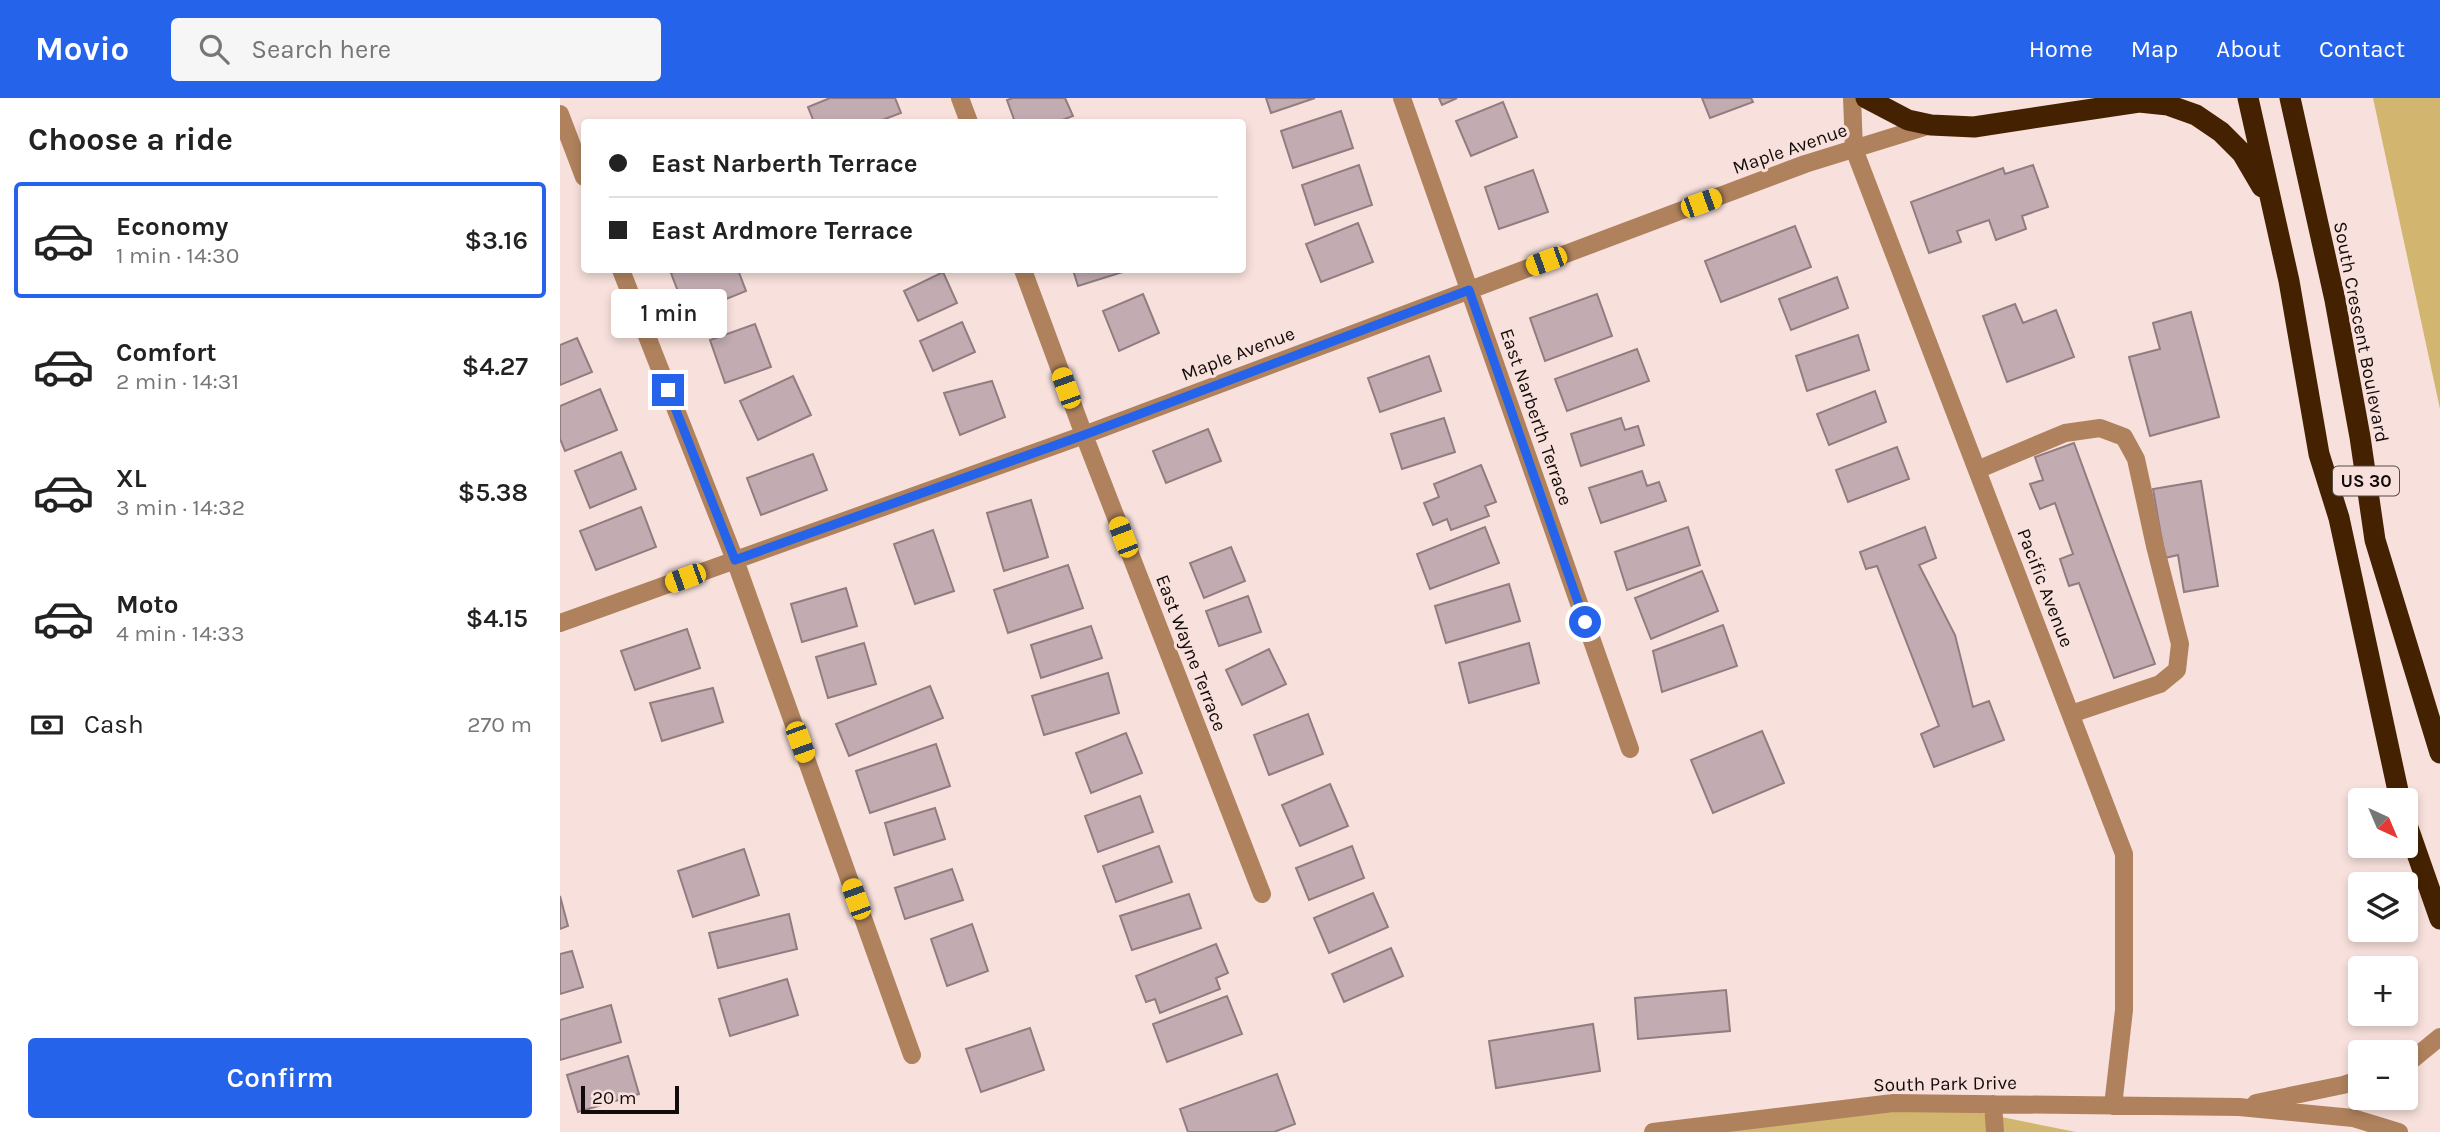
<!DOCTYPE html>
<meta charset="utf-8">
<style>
:root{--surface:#fff;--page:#f6f6f6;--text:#222;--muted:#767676;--line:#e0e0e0;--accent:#2563eb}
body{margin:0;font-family:Karla,sans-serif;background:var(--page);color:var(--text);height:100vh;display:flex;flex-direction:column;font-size:26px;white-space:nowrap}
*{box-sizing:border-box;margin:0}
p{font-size:23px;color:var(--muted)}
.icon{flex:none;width:38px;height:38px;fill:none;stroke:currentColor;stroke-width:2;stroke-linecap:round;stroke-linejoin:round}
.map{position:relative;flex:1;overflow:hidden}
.details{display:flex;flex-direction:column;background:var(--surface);width:560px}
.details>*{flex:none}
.top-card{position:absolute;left:21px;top:21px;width:665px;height:154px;border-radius:7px;box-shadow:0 4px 10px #0003;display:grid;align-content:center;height:154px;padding:0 28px;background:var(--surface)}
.needle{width:46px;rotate:136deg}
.controls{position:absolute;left:1788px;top:690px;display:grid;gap:14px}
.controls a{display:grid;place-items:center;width:70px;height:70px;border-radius:7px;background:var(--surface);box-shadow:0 4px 10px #0003;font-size:35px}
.scale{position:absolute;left:21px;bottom:18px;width:98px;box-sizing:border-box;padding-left:7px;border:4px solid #120b0a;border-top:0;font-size:19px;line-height:24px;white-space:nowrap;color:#120b0a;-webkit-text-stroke:5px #f8e1dc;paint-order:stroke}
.end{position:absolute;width:32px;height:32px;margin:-16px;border:9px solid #2563eb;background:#fff;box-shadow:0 0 0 4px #fff}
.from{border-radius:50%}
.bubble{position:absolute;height:49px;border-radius:7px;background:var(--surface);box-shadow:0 4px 10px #0003;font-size:23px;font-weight:600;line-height:49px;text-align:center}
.car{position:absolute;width:21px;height:42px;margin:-21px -10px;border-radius:9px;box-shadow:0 0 5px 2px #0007;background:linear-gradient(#f5c518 24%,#345 0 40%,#f5c518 0 76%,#345 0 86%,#f5c518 0)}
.top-card b{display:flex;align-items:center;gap:24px;height:66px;font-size:26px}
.top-card b+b{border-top:2px solid var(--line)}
.top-card i{width:18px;height:18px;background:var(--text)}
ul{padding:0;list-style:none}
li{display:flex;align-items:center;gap:21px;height:116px;margin:0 14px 10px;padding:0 14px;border:4px solid transparent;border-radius:7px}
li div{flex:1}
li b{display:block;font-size:26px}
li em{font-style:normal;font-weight:600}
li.selected{border-color:var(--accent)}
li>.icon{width:63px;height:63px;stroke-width:1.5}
h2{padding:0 28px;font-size:32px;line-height:84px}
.pay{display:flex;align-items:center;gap:18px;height:77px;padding:0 28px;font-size:26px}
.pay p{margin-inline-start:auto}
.primary-button{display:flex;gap:14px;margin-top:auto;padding:14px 28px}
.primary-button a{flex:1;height:80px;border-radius:7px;background:var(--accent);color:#fff;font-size:28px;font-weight:600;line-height:80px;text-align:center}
header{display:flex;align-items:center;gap:42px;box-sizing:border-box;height:98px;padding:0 35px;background:var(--accent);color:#fff}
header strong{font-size:33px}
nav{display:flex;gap:38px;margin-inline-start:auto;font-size:24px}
.search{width:490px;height:63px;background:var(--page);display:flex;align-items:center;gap:18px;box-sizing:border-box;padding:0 24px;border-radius:7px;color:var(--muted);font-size:26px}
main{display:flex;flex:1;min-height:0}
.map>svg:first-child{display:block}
</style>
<header>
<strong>Movio</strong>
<div class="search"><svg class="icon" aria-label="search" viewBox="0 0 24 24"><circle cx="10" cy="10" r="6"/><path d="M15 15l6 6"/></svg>Search here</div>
<nav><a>Home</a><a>Map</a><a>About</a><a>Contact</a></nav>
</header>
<main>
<section class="details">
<h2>Choose a ride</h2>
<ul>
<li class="selected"><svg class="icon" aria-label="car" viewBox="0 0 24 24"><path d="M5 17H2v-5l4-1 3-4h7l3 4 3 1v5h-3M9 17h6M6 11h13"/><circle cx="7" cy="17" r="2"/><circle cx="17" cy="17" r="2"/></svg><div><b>Economy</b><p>1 min · 14:30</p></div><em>$3.16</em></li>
<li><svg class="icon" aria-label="car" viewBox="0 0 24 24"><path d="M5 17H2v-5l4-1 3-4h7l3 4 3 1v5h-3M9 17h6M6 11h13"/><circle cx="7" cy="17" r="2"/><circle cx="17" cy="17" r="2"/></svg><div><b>Comfort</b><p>2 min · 14:31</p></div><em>$4.27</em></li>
<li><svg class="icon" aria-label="car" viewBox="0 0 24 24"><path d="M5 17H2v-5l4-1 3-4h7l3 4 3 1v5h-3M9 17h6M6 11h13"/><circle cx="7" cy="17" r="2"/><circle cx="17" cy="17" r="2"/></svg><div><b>XL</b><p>3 min · 14:32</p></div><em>$5.38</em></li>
<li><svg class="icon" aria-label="car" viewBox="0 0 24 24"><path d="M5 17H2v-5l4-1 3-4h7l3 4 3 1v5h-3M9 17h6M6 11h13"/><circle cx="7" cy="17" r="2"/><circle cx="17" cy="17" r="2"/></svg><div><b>Moto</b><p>4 min · 14:33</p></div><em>$4.15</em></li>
</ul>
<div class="pay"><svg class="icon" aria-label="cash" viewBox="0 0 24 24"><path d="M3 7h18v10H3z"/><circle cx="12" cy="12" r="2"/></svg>Cash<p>270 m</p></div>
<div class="primary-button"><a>Confirm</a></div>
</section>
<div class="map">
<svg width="1880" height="1034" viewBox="0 0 1880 1034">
<rect width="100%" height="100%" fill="#f8e1dc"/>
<!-- green -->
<path fill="#d2b66f" d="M1813,0H1880V311Z
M1372,1005L1516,1034H1093Z"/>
<!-- building -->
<path fill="#c2acb1" stroke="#917c80" stroke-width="2" d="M270,0H335L341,15L317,24H254L248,9Z
M453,0H505L513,18L497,24H455L447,2Z
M706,0H755L711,15Z
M879,0H897L882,7Z
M1142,0H1191L1193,4L1150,20Z
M943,4L957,39L911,58L896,23Z
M781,13L793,50L733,70L721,33Z
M799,67L812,107L755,127L742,87Z
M1473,67L1488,109L1462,118L1466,131L1436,142L1429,122L1397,133L1401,144L1369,155L1351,104L1443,70L1445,76Z
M973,72L988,114L939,131L925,89Z
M798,125L813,164L761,184L746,146Z
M1235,128L1251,169L1161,204L1145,163Z
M119,172H178L186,193L127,217L111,175Z
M513,172H569L518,188Z
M383,174L397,205L358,223L344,193Z
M1277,179L1288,210L1231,232L1219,201Z
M583,196L599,235L559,253L543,213Z
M1037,196L1052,238L985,263L970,220Z
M1455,206L1463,225L1496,212L1514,259L1447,284L1423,218Z
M1631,214L1659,319L1590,338L1569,259L1600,251L1593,225Z
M402,224L415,254L373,273L360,243Z
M195,226L211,269L165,285L150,242Z
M1298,237L1309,272L1247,293L1236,258Z
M17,240L32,274L0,287V247Z
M1077,251L1089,283L1007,313L995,281Z
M869,258L881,293L820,314L808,280Z
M233,278L251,317L198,342L180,303Z
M432,283L445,319L400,337L384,295Z
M40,291L57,332L5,353L0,341V308Z
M1315,293L1326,324L1269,347L1257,316Z
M884,320L895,354L842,371L831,336Z
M1061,320L1065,332L1078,328L1084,347L1021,368L1011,336Z
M648,331L661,363L606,385L593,353Z
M1514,345L1595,566L1554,580L1519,485L1509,488L1500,461L1513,456L1495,405L1480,411L1470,386L1483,382L1475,359Z
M1337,349L1349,381L1288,404L1276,372Z
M61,354L76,391L30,410L15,373Z
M253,356L267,392L201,417L187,380Z
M921,367L936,404L925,408L929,418L891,432L887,421L873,427L864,405L879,399L874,386Z
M1082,373L1087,388L1099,384L1106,403L1041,425L1029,390Z
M1641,383L1658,488L1624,494L1618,457L1605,460L1593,391Z
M471,402L488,459L444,473L427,415Z
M81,409L96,449L36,472L20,433Z
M925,429L939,465L870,491L857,456Z
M1128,429L1140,467L1067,492L1055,454Z
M1365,429L1376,460L1359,467L1395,537L1413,609L1429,603L1444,642L1374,669L1361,636L1379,628L1317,468L1306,471L1300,454Z
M373,432L394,493L355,506L334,446Z
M671,449L685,483L644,500L630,465Z
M508,467L523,510L448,535L434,492Z
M1142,473L1158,513L1091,541L1075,500Z
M949,486L960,523L886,545L875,508Z
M286,490L297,528L242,544L231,506Z
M688,498L701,534L659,548L646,513Z
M1163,527L1177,568L1102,594L1093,553Z
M531,528L542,560L481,580L471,547Z
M127,531L140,570L75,592L61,553Z
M304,545L316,586L268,600L256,559Z
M969,545L979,585L909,605L899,565Z
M709,551L726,586L682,607L666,572Z
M548,575L559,615L484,637L472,598Z
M370,588L383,620L289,658L276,626Z
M153,590L163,624L102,643L90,605Z
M748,616L763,656L709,677L694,637Z
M1202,633L1224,685L1153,715L1131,662Z
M566,635L582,675L531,695L516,655Z
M376,646L390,688L310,715L296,673Z
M770,686L788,728L740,748L722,707Z
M580,698L593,734L538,754L525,718Z
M375,710L385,741L334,757L325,725Z
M599,748L612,784L556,804L543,768Z
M792,748L804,780L749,802L736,770Z
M184,751L199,797L133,819L118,773Z
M392,771L403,802L345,821L335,790Z
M813,795L828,829L769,855L754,820Z
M629,796L641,830L572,852L560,818Z
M0,798L8,828L0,831Z
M229,816L237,851L158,870L149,835Z
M412,826L428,873L387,888L371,841Z
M656,846L668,875L656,880L660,891L600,915L595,901L586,904L576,878Z
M831,850L843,878L784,904L772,876Z
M12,853L23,889L0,896V856Z
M227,881L238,917L170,938L159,901Z
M1166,892L1170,933L1078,941L1075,900Z
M667,898L682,936L607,964L593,926Z
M51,907L61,944L0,962V922Z
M1033,926L1040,973L936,990L929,943Z
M470,930L484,972L421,994L406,951Z
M68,958L79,996L18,1014L7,977Z
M717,976L735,1026L714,1034H628L620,1011Z"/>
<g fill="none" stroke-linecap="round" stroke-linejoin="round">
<!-- minor -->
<path stroke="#af825d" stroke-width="18" d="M400,0L409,24
M842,0L1070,651
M1292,0L1294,51L1564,756V912L1553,1008
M0,16L24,79
M61,172L175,462L352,957
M463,172L524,337L702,796
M1417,372L1505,335L1540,330L1564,339L1576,361L1595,448L1620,546L1617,572L1600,586L1511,616
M0,525L524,337L1245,66L1371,27
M1846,964L1853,961L1880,939
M1696,1005L1783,987L1801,981
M1433,1006L1435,1034
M1093,1034L1333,1005L1679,1009L1793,1020L1839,1034"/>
<!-- highway -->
<path stroke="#442201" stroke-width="21" d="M1306,0L1348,22L1371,27L1414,29L1579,4L1608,7L1636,17L1661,34L1682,55L1702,89
M1688,0L1729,183L1759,356L1779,420L1840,702
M1730,0L1775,202L1800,339L1815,442L1880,655
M1846,724L1880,821"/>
</g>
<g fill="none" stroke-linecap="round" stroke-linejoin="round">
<!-- route -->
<path stroke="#2563eb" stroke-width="9" d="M108,292L175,462L524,337L909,192L1025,524"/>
</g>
<g text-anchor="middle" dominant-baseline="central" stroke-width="6" stroke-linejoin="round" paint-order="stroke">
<!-- shield labels -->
<rect fill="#f8e1dc" stroke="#574b49" stroke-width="2" x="1773" y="368.5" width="66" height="29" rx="5"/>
<g font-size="18" font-weight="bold" fill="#120b0a">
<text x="1806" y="383">US 30</text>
</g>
<!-- street labels -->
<g font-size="19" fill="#120b0a" stroke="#f8e1dc">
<text transform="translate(1230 51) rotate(-19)">Maple Avenue</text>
<text transform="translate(1801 234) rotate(79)">South Crescent Boulevard</text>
<text transform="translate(678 256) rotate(-21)">Maple Avenue</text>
<text transform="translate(976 319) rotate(71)">East Narberth Terrace</text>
<text transform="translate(1485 490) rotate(69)">Pacific Avenue</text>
<text transform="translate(631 555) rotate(69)">East Wayne Terrace</text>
<text transform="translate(1385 986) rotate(-1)">South Park Drive</text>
</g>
</g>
</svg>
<div class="controls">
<a><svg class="needle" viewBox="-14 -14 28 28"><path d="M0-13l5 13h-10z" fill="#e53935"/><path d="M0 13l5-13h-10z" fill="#767676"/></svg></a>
<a><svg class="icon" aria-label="layers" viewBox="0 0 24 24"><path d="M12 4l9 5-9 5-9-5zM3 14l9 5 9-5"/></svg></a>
<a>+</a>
<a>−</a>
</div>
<div class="scale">20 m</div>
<i class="end from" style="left:1025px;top:524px"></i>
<i class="end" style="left:108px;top:292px"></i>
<div class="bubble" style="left:51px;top:191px;width:116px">1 min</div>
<i class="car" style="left:1141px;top:105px;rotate:70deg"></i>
<i class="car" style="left:986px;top:163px;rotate:250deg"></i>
<i class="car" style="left:506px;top:290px;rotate:340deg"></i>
<i class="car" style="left:563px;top:439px;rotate:339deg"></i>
<i class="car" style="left:125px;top:480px;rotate:250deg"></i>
<i class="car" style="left:240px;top:644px;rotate:160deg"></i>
<i class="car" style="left:296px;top:801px;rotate:340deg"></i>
<div class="top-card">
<b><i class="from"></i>East Narberth Terrace</b>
<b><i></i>East Ardmore Terrace</b>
</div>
</div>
</main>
